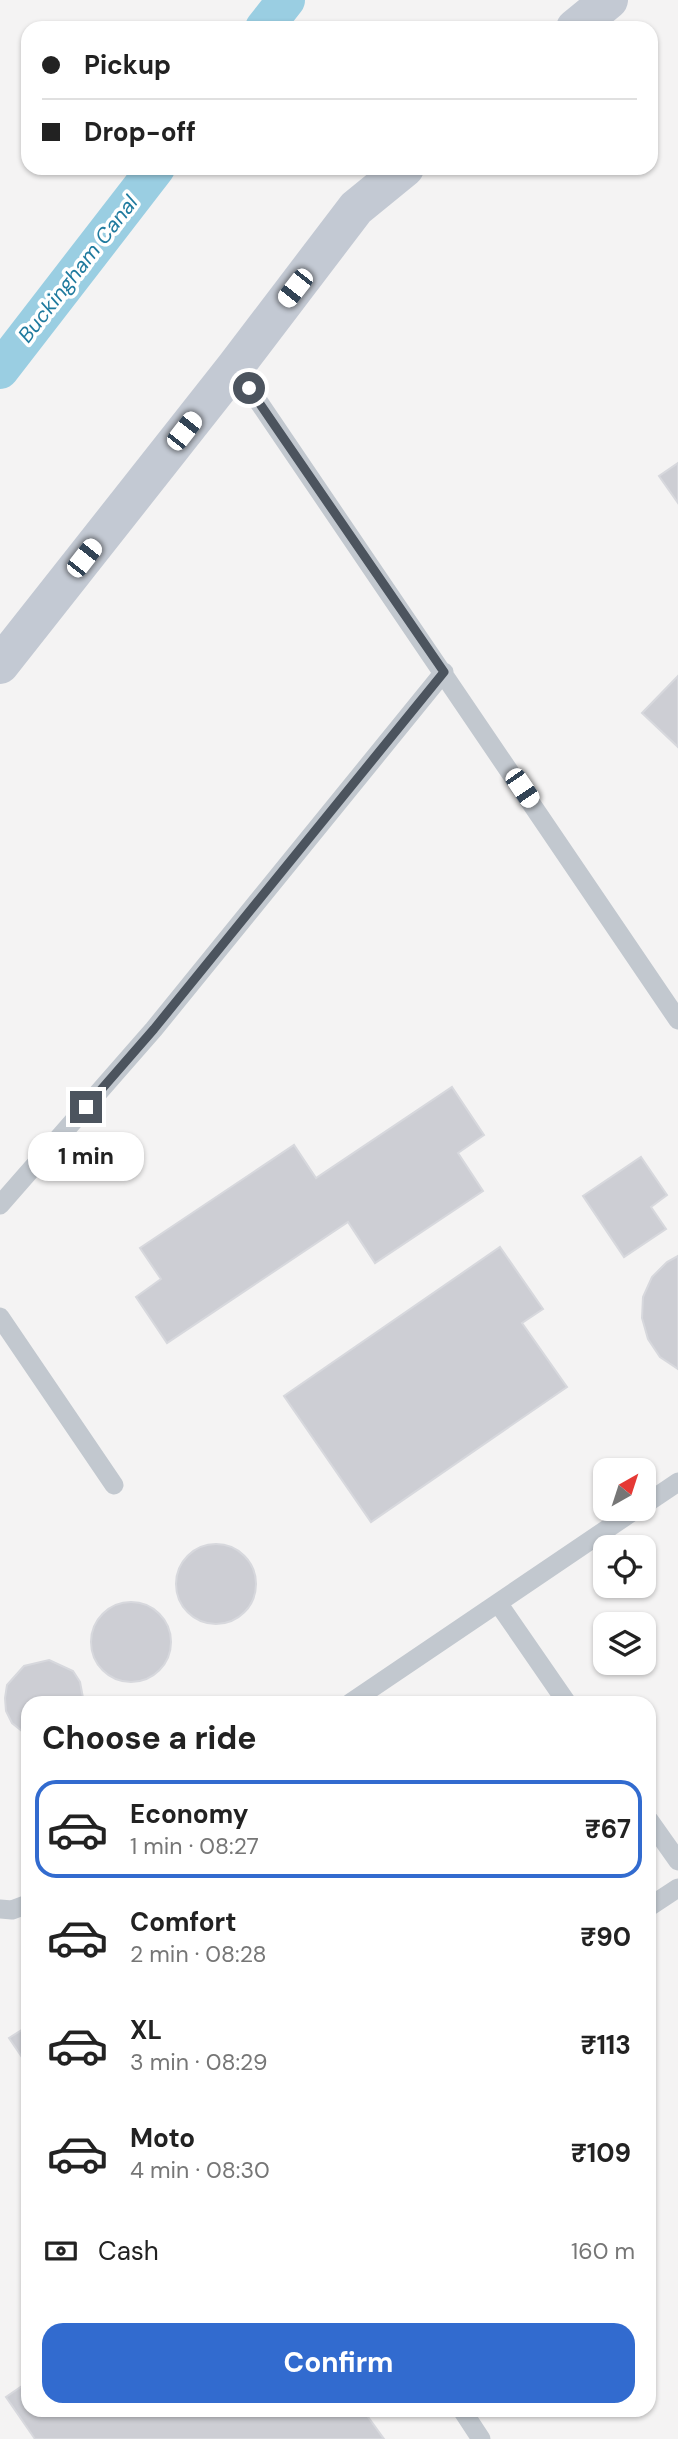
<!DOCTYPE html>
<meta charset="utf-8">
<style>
:root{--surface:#fff;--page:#f2f2f2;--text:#222;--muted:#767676;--line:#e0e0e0;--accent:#326bcf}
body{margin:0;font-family:"DM Sans",sans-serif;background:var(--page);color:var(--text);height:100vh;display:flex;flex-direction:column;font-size:26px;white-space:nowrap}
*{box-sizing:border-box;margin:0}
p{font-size:23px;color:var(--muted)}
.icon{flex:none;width:38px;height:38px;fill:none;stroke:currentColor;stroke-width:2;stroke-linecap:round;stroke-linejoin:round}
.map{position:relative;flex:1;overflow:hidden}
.sheet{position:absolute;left:21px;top:1696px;width:635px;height:721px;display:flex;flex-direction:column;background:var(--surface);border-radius:21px;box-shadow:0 2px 5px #0004}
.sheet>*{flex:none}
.top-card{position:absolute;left:21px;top:21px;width:637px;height:154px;border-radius:21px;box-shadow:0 2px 5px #0004;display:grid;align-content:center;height:154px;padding:0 21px;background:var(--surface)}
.needle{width:46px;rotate:39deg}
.buttons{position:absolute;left:593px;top:1458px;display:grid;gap:14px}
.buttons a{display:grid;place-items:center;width:63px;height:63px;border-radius:14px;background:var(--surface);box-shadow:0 2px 5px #0004;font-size:35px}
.end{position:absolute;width:32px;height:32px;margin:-16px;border:9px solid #4c545e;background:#fff;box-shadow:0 0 0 4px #fff}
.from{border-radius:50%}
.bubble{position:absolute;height:49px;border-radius:21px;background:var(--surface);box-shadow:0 2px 5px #0004;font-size:23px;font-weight:700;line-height:49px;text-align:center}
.car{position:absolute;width:21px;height:42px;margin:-21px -10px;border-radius:9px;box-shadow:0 0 5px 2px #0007;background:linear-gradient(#fff 24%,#345 0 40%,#fff 0 76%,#345 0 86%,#fff 0)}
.top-card b{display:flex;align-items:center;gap:24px;height:66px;font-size:26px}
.top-card b+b{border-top:2px solid var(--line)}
.top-card i{width:18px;height:18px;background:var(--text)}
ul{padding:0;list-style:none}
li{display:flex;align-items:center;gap:21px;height:98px;margin:0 14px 10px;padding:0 7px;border:4px solid transparent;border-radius:21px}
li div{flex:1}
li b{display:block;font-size:26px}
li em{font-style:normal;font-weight:700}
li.selected{border-color:var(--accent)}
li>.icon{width:63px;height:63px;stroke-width:1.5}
h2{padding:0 21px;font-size:32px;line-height:84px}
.pay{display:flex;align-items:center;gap:18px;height:77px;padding:0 21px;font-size:26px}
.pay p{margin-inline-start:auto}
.primary-button{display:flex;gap:14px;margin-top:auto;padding:14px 21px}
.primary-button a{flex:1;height:80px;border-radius:21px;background:var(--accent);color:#fff;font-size:28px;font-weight:700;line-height:80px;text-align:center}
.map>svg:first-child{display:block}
</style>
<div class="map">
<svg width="678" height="2439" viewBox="0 0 678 2439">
<rect width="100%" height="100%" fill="#f4f3f3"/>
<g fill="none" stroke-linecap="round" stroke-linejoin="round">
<!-- canal -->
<path stroke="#9acee2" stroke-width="38" d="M264,28L286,0
M0,370L156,168"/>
</g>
<!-- building -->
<path fill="#cdced4" stroke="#d7d8dd" stroke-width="2" d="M678,463V503L659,476Z
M678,676V747L642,713Z
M452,1087L484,1135L458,1153L483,1191L375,1263L348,1222L167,1343L136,1297L161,1279L140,1248L294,1145L316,1178Z
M641,1157L667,1195L651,1207L666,1229L624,1257L583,1196Z
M500,1247L543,1309L522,1323L567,1387L371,1522L284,1396Z
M678,1256V1369L660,1357L648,1339L642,1318L643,1297L652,1277L667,1262Z
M176 1584a40 40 0 1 1 80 0a40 40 0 1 1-80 0Z
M91 1642a40 40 0 1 1 80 0a40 40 0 1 1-80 0Z
M49,1660L73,1671L80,1682L84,1703H28V1736L12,1723L6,1711L5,1698L7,1685L24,1666Z
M28,2026V2066L9,2038Z
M28,2382V2410H363L384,2439H35L6,2397Z"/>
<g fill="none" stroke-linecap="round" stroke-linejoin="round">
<!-- service -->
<path stroke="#c2c8cf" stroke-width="19" d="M235,367L678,1020
M0,1205L154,1029L444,672
M0,1317L114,1485
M644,1505L678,1482
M498,1603L567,1703
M350,1703L638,1508
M649,1820L678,1861
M649,1907L678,1888
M0,1909L12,1910L28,1904
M462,2410L481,2439"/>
<!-- secondary -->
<path stroke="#c3c9d3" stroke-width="38" d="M575,28L609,0
M0,665L235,367L356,208L405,168"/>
</g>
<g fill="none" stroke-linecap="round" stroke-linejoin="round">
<!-- route -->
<path stroke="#4c545e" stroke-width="9" d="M86,1107L154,1029L444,672L249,388"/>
</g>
<g text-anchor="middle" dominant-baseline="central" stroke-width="7" stroke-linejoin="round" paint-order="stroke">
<!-- water labels -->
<g font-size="21" font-style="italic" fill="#1f7a9e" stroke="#fff">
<text transform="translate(78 269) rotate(-52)">Buckingham Canal</text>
</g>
</g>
</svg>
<div class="buttons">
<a><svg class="needle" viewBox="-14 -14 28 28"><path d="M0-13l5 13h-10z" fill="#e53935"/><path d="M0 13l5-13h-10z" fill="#767676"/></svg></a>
<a><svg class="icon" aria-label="locate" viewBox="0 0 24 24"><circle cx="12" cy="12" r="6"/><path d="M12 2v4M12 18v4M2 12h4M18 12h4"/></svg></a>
<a><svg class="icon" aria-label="layers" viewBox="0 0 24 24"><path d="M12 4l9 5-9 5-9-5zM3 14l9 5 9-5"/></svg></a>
</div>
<i class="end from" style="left:249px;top:388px"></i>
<i class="end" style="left:86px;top:1107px"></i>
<div class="bubble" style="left:28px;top:1132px;width:116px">1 min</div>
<i class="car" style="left:295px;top:288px;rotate:218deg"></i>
<i class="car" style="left:184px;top:431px;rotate:38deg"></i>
<i class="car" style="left:84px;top:558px;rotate:38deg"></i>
<i class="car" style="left:522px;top:788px;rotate:146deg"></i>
<div class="top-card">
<b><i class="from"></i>Pickup</b>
<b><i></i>Drop-off</b>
</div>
<section class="sheet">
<h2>Choose a ride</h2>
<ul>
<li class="selected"><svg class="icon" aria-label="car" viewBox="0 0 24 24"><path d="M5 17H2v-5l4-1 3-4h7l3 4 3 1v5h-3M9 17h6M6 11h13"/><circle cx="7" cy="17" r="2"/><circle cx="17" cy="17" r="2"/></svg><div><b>Economy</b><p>1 min · 08:27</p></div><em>₹67</em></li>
<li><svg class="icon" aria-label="car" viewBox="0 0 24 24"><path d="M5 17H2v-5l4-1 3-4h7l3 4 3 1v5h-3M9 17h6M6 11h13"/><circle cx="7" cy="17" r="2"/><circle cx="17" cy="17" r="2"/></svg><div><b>Comfort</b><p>2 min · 08:28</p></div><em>₹90</em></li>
<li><svg class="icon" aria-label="car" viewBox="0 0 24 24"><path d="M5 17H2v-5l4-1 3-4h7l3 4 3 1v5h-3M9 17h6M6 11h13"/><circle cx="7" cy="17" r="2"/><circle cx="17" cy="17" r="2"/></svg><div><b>XL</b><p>3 min · 08:29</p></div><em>₹113</em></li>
<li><svg class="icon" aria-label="car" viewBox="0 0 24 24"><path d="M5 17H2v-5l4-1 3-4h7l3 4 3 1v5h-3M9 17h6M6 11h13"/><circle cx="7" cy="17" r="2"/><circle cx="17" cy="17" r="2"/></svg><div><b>Moto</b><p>4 min · 08:30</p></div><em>₹109</em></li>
</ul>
<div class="pay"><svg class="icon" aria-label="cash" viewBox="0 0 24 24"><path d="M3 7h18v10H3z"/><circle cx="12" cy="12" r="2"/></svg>Cash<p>160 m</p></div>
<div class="primary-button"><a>Confirm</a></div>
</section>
</div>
